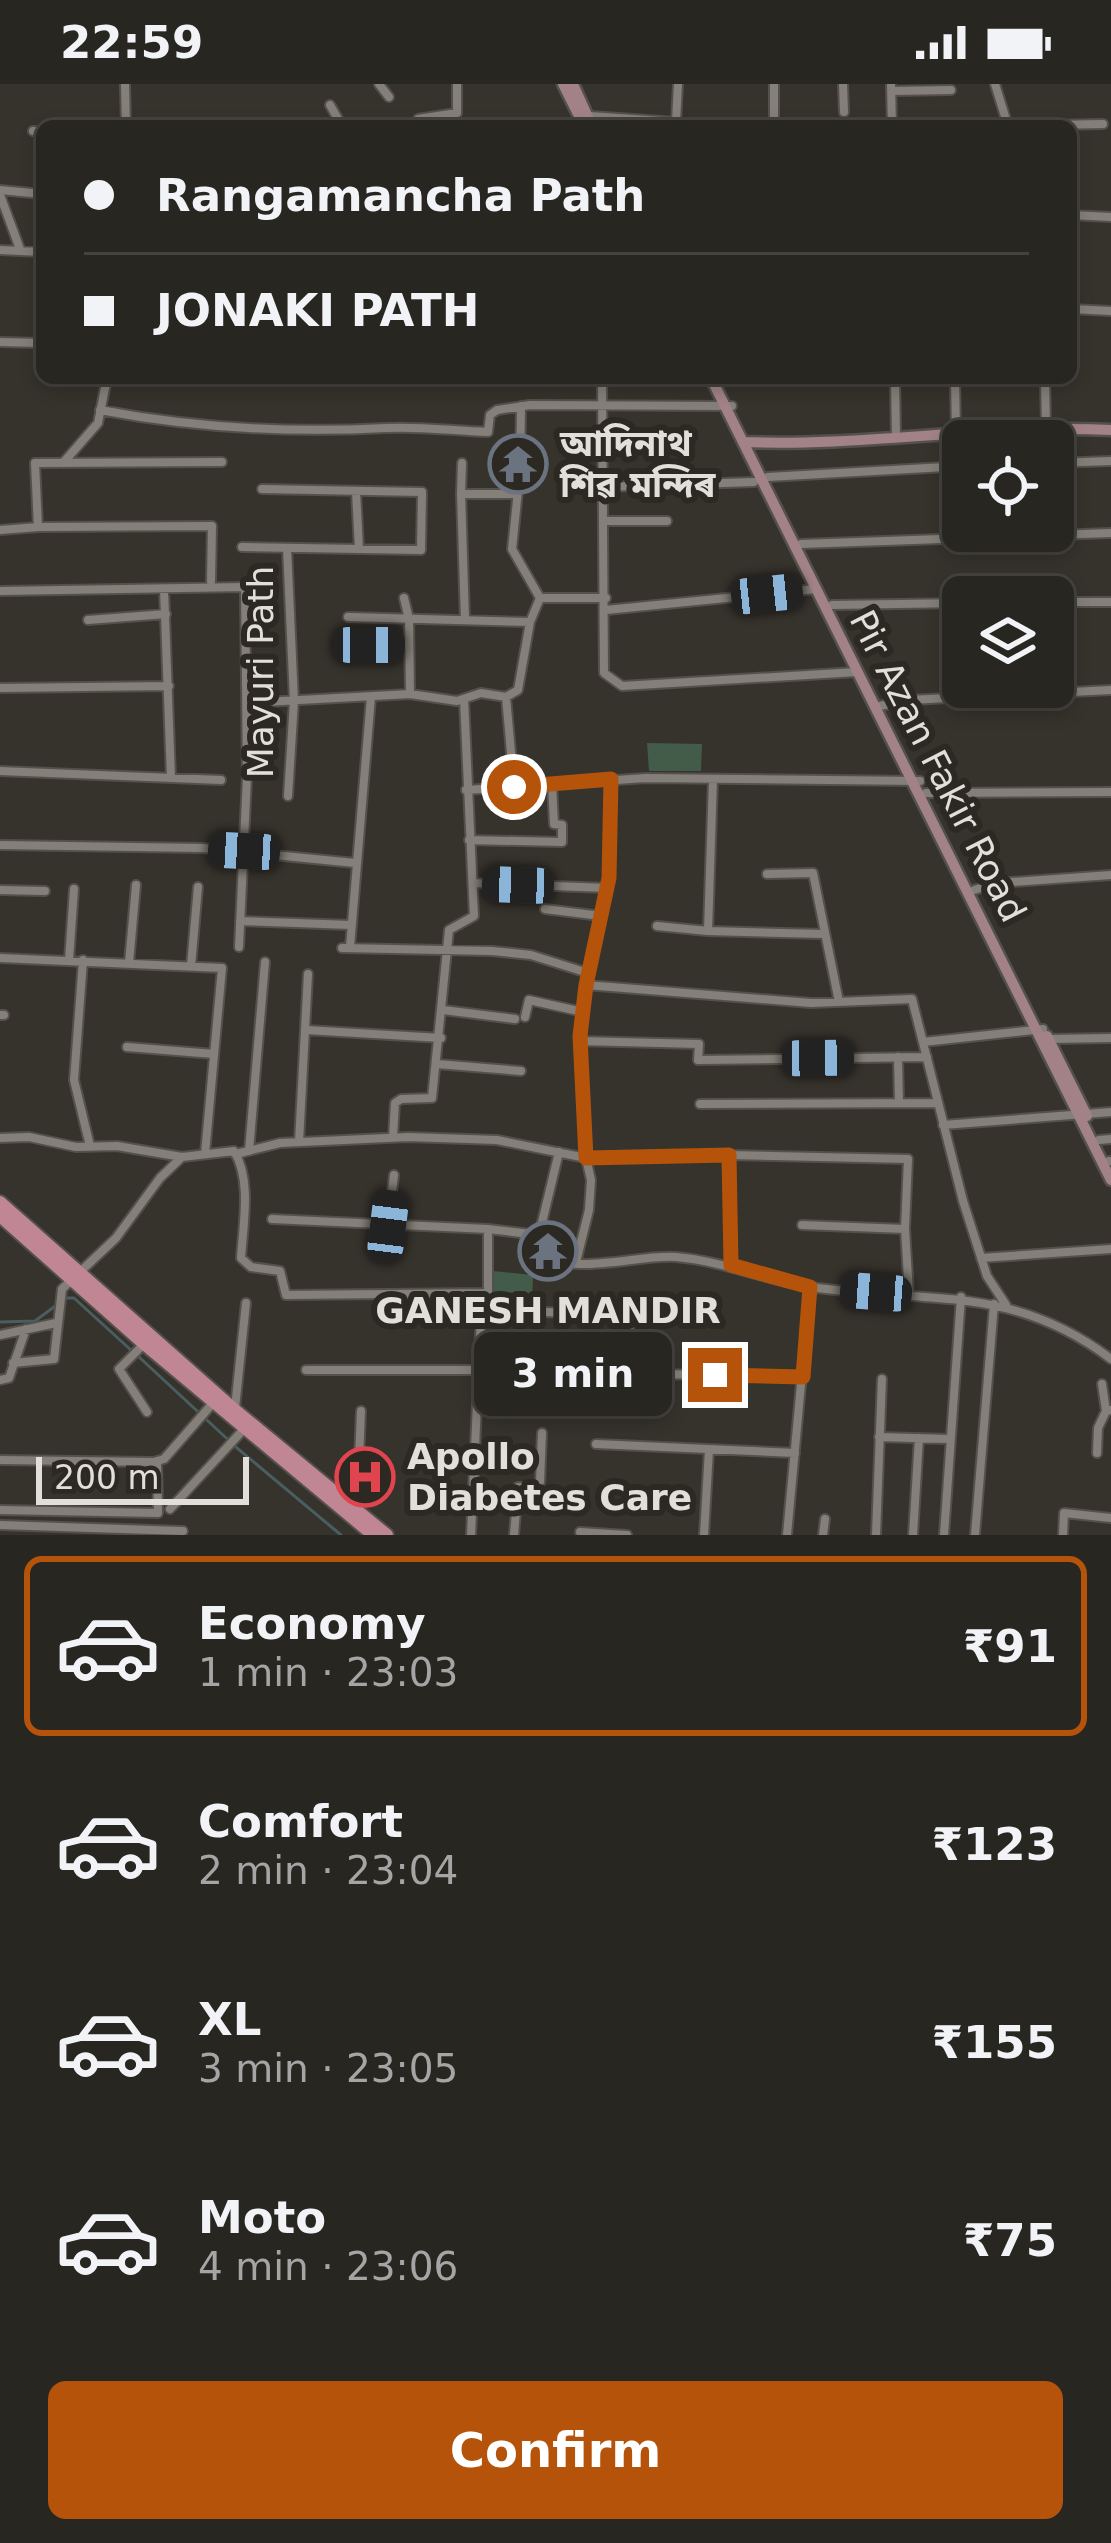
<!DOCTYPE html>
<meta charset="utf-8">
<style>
:root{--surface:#282621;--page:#302e2a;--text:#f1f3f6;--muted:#a5a5a5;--line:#44433f;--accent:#b45309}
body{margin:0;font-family:"DejaVu Sans","Noto Sans Bengali",sans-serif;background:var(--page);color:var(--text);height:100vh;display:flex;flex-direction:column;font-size:45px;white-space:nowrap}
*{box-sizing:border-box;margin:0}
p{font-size:39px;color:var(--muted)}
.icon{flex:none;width:66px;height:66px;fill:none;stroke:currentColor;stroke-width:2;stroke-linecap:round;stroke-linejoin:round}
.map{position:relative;height:1451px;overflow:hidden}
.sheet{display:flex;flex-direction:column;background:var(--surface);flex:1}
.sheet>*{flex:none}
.top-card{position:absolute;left:36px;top:36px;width:1041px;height:264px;border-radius:18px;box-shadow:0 6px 18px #0003,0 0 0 3px var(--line);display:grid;align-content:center;height:264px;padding:0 48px;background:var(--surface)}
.fabs{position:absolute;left:942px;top:336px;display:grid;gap:24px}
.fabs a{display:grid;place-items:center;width:132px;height:132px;border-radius:18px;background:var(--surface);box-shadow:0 6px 18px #0003,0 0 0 3px var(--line);font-size:60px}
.scale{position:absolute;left:36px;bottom:30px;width:213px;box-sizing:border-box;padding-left:12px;border:6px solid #e2dfdb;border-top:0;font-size:33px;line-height:42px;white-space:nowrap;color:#e2dfdb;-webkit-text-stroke:9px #2c2822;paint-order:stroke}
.end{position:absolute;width:54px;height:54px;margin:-27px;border:15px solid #b45309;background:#fff;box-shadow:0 0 0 6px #fff}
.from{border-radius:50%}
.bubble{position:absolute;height:84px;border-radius:18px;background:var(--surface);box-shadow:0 6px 18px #0003,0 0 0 3px var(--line);font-size:39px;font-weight:600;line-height:84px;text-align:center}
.car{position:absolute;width:36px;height:72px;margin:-36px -18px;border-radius:15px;box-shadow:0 0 9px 3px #0007;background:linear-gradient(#222 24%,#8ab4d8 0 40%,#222 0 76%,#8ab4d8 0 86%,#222 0)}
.top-card b{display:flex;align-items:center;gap:42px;height:114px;font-size:45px}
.top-card b+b{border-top:3px solid var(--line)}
.top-card i{width:30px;height:30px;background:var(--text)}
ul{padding:21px 0 0;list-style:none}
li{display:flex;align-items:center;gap:36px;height:180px;margin:0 24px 18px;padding:0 24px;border:6px solid transparent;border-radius:18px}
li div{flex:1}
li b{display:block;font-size:45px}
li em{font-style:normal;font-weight:600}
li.active{border-color:var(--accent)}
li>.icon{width:108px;height:108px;stroke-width:1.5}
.cta{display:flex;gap:24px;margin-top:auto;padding:24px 48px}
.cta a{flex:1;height:138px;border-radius:18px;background:var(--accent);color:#fff;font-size:48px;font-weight:600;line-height:138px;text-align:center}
.status{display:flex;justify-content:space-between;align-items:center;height:84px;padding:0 60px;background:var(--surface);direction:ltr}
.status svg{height:33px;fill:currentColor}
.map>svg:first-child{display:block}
</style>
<div class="status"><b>22:59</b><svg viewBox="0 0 49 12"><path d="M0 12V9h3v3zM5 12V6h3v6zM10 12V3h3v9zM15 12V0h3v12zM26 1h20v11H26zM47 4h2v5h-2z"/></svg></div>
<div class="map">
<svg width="1111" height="1451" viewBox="0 0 1111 1451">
<rect width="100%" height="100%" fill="#36322c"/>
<!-- green -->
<path fill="#435c49" d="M647,659L702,660L701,687H649Z
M493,1187L533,1191L532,1219L492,1209Z"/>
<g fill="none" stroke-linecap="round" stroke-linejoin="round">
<!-- stream -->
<path stroke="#495e60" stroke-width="3" d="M66,1214H74L132,1267
M0,1238L35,1237L58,1220
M139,1273L237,1364L341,1451"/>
<defs>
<path id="street" d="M125,0L126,42
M379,0L389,13
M843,0L844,28
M891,0L892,42
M995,0L1008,42L1103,40
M892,7L951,6
M330,21L342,42
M590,32L676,38L678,0
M774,32V0
M415,42L418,35L457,29V0
M517,42L583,39
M33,47L42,48
M0,106L42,110
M0,111L20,165
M1071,131L1111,133
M0,166L42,168
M1071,225L1111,227
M0,258L42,259
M602,294L604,589L622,602L857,588
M895,294L896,353
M955,294L956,349
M1045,294L1046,343
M521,322L520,387L512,465L540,514
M100,326C194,344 291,349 386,344C419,342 454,347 488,348L490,331L497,326L530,321L732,322
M63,379L98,339L107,294
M1053,379L1111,377
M768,393L963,382
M603,403L754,398
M356,407L359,465
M461,410L462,379
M603,437H667
M38,443L212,442L211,497
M0,446L38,443L35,379L222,378
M801,460L1111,449
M242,463L421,466L422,408L262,405
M287,464L294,617L288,712
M164,505L171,694
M0,507L245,503L247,693L239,863
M404,514L409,535L410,610
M540,514H606
M1053,518H1111
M832,521L963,519
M606,526L816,505
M348,533L530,538
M88,536L166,530
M465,536L461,410H517
M369,561H409
M0,604L169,602
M506,613L514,702
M247,619L410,610L457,617L481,609L506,613L518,606L530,538L540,514
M875,623L909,616L1111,606
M0,687L221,696
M713,695L708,847L823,850
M466,706L646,694L920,697
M926,709L1111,708
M469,756L562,758V741L554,740L552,700
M0,761L202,764L355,779
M767,790L813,789L839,918
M473,799L607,804
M0,806L45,807
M974,806L997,799L1111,791
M545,825L601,832
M240,837L351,841
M657,842L708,847
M350,863L371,613
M342,864L492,867L531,871L588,889
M0,874L222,884L205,1070
M69,876L74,805
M83,876L74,996L90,1062
M129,879L136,801
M191,882L198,803
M586,901L811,919L912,915L963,1117L987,1192L1006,1221
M443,926L515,935
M0,931H4
M525,933L529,916L583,928
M306,946L441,954
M1049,955L1111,954
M580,957L699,960L698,976L927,973
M923,958L1043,945
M127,963L214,970
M898,973L899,1019
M437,980L521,987
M700,1020L937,1019
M943,1041L1111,1028
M393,1053L395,1019L401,1015L432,1014L449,846L474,832L464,615
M0,1054L29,1053L76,1063L117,1062L182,1073L234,1067C252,1096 243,1141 241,1174L251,1183L280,1187L286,1211L488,1209V1145L539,1151L541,1169C572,1193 638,1170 676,1173C723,1177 766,1196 811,1203C924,1220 1011,1199 1111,1275
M1099,1056L1111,1055
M299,1058L308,890
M249,1067L265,878
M236,1070L280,1059L408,1053L497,1056L586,1074L729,1071
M1109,1077H1111
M272,1135L488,1145
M802,1141L905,1145
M388,1142L394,1091
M539,1151L559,1068
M981,1174L1111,1165
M576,1178L589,1126L591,1096L586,1074L580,952L586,901L609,794L611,695
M731,1181L729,1071L908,1075L905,1145L909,1210
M0,1251L56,1239
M144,1260L119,1285L147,1328
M13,1279L54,1275L62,1205L116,1154L160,1094L182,1073
M306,1286H478L803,1293
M0,1296L9,1294L26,1245
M1102,1300L1106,1327
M235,1324L246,1219
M879,1353L949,1355
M596,1360L795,1369
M1097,1369L1098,1344L1106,1327L1111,1326
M0,1376L154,1378L164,1375L213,1319
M170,1425L244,1345
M357,1425L361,1327
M0,1426L158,1429L157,1377
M0,1441L183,1447
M580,1448L627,1451
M471,1451L482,1210L546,1228L629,1232L627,1289
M514,1451L518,1403H535L540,1398L542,1349
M704,1451L709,1366
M787,1451L810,1203
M823,1451L825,1435
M876,1451L882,1295
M913,1451L919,1354
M944,1451L961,1213
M975,1451L994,1220
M1063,1451L1064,1429L1111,1434"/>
<path id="secondary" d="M563,0L584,42
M573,0L592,42
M711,294L1111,1096
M743,358C865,363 988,340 1111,346
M1047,952L1087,1032"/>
<path id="primary" d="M0,1118L235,1326L387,1451
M0,1132L144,1260L373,1451"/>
</defs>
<!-- street casing -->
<use href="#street" stroke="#54514c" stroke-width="12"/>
<!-- secondary casing -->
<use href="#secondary" stroke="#54514c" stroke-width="15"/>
<!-- primary casing -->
<use href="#primary" stroke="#54514c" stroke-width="16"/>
<!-- street -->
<use href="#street" stroke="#847f78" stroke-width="8"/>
<!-- secondary -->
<use href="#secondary" stroke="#a28286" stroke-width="10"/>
<!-- primary -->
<use href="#primary" stroke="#c18694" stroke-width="12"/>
</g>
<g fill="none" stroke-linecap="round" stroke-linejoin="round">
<!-- route -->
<path stroke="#b45309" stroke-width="15" d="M514,703L611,695L609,794L586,901L580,952L586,1074L729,1071L731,1181L810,1203L803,1293L715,1291"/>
</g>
<!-- icons -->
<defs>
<symbol id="temple-ring" viewBox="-11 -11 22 22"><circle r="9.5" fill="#2c2822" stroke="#6b7280" stroke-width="1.5"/><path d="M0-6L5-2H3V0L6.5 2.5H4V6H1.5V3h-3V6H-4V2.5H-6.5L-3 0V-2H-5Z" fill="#6b7280"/></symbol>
<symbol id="hospital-ring" viewBox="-11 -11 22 22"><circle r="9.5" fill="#2c2822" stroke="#e0444e" stroke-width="1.5"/><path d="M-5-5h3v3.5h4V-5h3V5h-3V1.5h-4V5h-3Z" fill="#e0444e"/></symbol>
</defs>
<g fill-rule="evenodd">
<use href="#temple-ring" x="485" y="347" width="66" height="66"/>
<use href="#temple-ring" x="515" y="1134" width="66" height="66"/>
<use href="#hospital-ring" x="332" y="1360" width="66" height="66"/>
</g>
<g text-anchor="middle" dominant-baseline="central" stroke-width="12" stroke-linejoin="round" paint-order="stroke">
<!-- poi labels -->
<g font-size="36" font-weight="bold" fill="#e2dfdb" stroke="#2c2822" text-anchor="start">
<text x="560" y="359">আদিনাথ<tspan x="560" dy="41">শিৱ মন্দিৰ</tspan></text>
<text x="548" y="1226" text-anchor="middle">GANESH MANDIR</text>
<text x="407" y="1372">Apollo<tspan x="407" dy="41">Diabetes Care</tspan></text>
</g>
<!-- street labels -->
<g font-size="36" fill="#e2dfdb" stroke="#2c2822">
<text transform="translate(260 588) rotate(-90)">Mayuri Path</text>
<text transform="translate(938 682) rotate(63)">Pir Azan Fakir Road</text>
</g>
</g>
</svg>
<div class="fabs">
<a><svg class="icon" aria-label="locate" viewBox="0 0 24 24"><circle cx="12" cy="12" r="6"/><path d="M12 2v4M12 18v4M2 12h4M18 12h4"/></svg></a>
<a><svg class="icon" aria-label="layers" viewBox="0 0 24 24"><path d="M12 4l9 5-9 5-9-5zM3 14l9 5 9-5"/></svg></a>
</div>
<div class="scale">200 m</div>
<i class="end from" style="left:514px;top:703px"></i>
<i class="end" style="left:715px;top:1291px"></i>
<div class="bubble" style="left:474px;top:1248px;width:198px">3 min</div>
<i class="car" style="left:767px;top:510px;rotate:84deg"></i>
<i class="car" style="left:369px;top:561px;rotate:90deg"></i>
<i class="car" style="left:244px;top:767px;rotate:273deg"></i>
<i class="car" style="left:518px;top:801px;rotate:272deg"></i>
<i class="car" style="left:818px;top:974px;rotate:89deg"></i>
<i class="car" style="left:388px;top:1142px;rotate:7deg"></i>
<i class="car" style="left:876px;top:1208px;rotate:274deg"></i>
<div class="top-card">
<b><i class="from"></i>Rangamancha Path</b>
<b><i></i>JONAKI PATH</b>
</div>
</div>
<section class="sheet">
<ul>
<li class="active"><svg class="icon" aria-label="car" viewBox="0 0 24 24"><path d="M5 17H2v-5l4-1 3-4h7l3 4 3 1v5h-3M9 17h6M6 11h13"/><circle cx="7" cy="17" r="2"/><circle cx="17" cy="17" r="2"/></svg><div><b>Economy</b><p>1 min · 23:03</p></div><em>₹91</em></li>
<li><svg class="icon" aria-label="car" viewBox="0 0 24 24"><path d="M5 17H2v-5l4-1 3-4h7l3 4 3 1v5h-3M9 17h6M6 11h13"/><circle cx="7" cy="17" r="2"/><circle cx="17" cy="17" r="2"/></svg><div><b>Comfort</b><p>2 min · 23:04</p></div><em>₹123</em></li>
<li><svg class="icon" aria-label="car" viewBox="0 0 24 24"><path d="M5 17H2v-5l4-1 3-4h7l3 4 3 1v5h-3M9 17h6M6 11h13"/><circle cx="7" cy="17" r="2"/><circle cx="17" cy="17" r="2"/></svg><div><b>XL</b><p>3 min · 23:05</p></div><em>₹155</em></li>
<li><svg class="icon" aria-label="car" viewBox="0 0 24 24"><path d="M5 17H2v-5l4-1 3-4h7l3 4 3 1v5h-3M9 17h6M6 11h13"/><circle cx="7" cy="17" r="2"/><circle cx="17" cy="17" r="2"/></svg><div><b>Moto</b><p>4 min · 23:06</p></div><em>₹75</em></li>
</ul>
<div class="cta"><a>Confirm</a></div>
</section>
